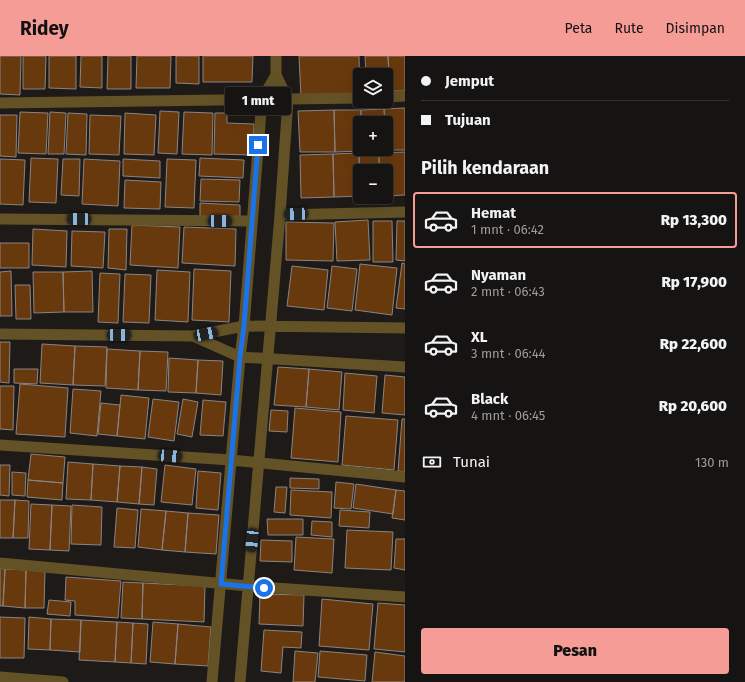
<!DOCTYPE html>
<html lang="id">
<meta charset="utf-8">
<style>
:root{--surface:#161412;--page:#232120;--text:#f1f3f6;--muted:#9e9e9f;--line:#353332;--accent:#f59c96}
body{margin:0;font-family:"Fira Sans",sans-serif;background:var(--page);color:var(--text);height:100vh;display:flex;flex-direction:column;font-size:15px;white-space:nowrap}
*{box-sizing:border-box;margin:0}
p{font-size:13px;color:var(--muted)}
.icon{flex:none;width:22px;height:22px;fill:none;stroke:currentColor;stroke-width:2;stroke-linecap:round;stroke-linejoin:round}
.map{position:relative;flex:1;overflow:hidden}
.sheet{display:flex;flex-direction:column;background:var(--surface);width:340px}
.sheet>*{flex:none}
.hud{display:grid;align-content:center;height:88px;padding:0 16px;background:var(--surface)}
.controls{position:absolute;left:353px;top:12px;display:grid;gap:8px}
.controls a{display:grid;place-items:center;width:40px;height:40px;border-radius:4px;background:var(--surface);box-shadow:0 4px 16px #0002,0 0 0 1px var(--line);font-size:20px}
.end{position:absolute;width:18px;height:18px;margin:-9px;border:5px solid #1a73e8;background:#fff;box-shadow:0 0 0 2px #fff}
.from{border-radius:50%}
.bubble{position:absolute;height:28px;border-radius:4px;background:var(--surface);box-shadow:0 4px 16px #0002,0 0 0 1px var(--line);font-size:13px;font-weight:800;line-height:28px;text-align:center}
.car{position:absolute;width:12px;height:24px;margin:-12px -6px;border-radius:5px;box-shadow:0 0 3px 1px #0007;background:linear-gradient(#222 24%,#8ab4d8 0 40%,#222 0 76%,#8ab4d8 0 86%,#222 0)}
.hud b{display:flex;align-items:center;gap:14px;height:38px;font-size:15px}
.hud b+b{border-top:1px solid var(--line)}
.hud i{width:10px;height:10px;background:var(--text)}
ul{padding:0;list-style:none}
li{display:flex;align-items:center;gap:12px;height:56px;margin:0 8px 6px;padding:0 8px;border:2px solid transparent;border-radius:4px}
li div{flex:1}
li b{display:block;font-size:15px}
li em{font-style:normal;font-weight:800}
li.current{border-color:var(--accent)}
li>.icon{width:36px;height:36px;stroke-width:1.5}
h2{padding:0 16px;font-size:18px;line-height:48px}
.pay{display:flex;align-items:center;gap:10px;height:44px;padding:0 16px;font-size:15px}
.pay p{margin-inline-start:auto}
.button{display:flex;gap:8px;margin-top:auto;padding:8px 16px}
.button a{flex:1;height:46px;border-radius:4px;background:var(--accent);color:#111;font-size:16px;font-weight:800;line-height:46px;text-align:center}
header{display:flex;align-items:center;gap:24px;box-sizing:border-box;height:56px;padding:0 20px;background:var(--accent);color:#111}
header strong{font-size:19px}
nav{display:flex;gap:22px;margin-inline-start:auto;font-size:14px}
main{display:flex;flex:1;min-height:0}
.map>svg:first-child{display:block}
</style>
<header>
<strong>Ridey</strong>
<nav><a>Peta</a><a>Rute</a><a>Disimpan</a></nav>
</header>
<main>
<div class="map">
<svg width="405" height="626" viewBox="0 0 405 626">
<rect width="100%" height="100%" fill="#1e1a18"/>
<!-- building -->
<path fill="#69390e" stroke="#898482" d="M0,0H21L20,39L0,38Z
M23,0H46L45,33H23Z
M49,0H76V33L49,32Z
M81,0H102V32L80,31Z
M108,0H131V33H107Z
M137,0H171L170,32H136Z
M176,0H199V28L176,27Z
M203,0H253L252,26H203Z
M299,0H359L360,38L301,41Z
M365,0H388L390,35L386,36V19H366Z
M388,0H405V35H390Z
M405,52V94H385L386,67H385L384,53Z
M384,53L385,67H361V54Z
M334,54L335,96H300L298,55Z
M334,54H361L360,93H362V95L335,96Z
M160,55L179,56L177,98L158,97Z
M20,56L48,57L46,98L18,97Z
M50,56L66,57L64,98H48Z
M184,56L213,57L212,99L182,98Z
M68,57L87,58L86,99L66,98Z
M125,57L156,59L154,99L124,98Z
M215,57H227V67L254,68L253,99L214,98Z
M0,59H17L16,101L0,100Z
M90,59L121,60L119,99L89,98Z
M362,93H385V94L362,95Z
M405,96V139L386,140V115H379V97Z
M359,97L360,140L334,141L333,98Z
M359,97H379V115H360V133Z
M333,98L334,141L301,142L300,99Z
M31,102L58,103L56,147L29,146Z
M200,102L244,104L243,122L199,120Z
M0,103L25,104L23,149L0,148Z
M63,103H80L79,140L61,139Z
M84,103L120,105L118,150L82,148Z
M123,103L160,105V122L123,120Z
M167,103L196,104L194,152L165,151Z
M201,123L240,124L239,146L200,145Z
M125,124L161,126L160,153L124,152Z
M200,147L240,149V162L200,161Z
M368,164L370,204L337,205L335,166Z
M373,165H392L393,206H373Z
M397,165H405V205L396,204Z
M286,166L334,167L333,205L286,204Z
M132,169L180,171L178,212L130,209Z
M184,171L236,173L235,210L182,207Z
M33,173L67,175L66,211L32,209Z
M109,173H127L126,214L108,212Z
M72,175L105,176L103,212L71,210Z
M0,187H29V212H0Z
M402,207L405,208V253L396,252Z
M360,208L397,212L392,259L355,254Z
M292,210L328,214L324,254L287,250Z
M332,210L357,213L352,255L327,252Z
M194,213L231,215L229,266L192,264Z
M157,214L190,216L188,266L155,264Z
M11,215L12,260H0V216Z
M92,215L93,256H64L63,216Z
M33,216H63L64,256L34,257Z
M100,217L120,218L118,267L98,266Z
M125,218L151,219L149,267L123,266Z
M15,229H30L31,263H16Z
M0,286H10L9,327L0,326Z
M42,288L75,290L73,329L40,327Z
M75,290L107,291L105,330L73,329Z
M107,293L140,295L138,334L106,332Z
M140,295L168,296L166,335L138,334Z
M169,302L198,304L196,337L168,336Z
M198,304L223,305L221,339L196,337Z
M278,311L309,313L306,351L274,349Z
M14,313H38L37,328L14,327Z
M309,313L342,316L339,354L306,351Z
M345,317L377,320L374,357L343,354Z
M385,319L405,321V359L382,357Z
M20,328L68,332L65,381L16,378Z
M0,330H14L13,374L0,373Z
M73,333L101,335L97,380L70,377Z
M121,339L149,342L145,383L117,380Z
M153,343L179,346L174,385L148,381Z
M183,343L198,346L192,381L177,378Z
M203,344L226,346L223,380L200,379Z
M101,347L120,349L117,380L98,378Z
M295,352L341,356L338,406L291,402Z
M271,354L288,355L287,376L269,375Z
M346,360L398,364L394,414L342,409Z
M402,363H405V416L398,415Z
M31,398L65,401L63,427L28,424Z
M68,406L93,408L91,444L66,443Z
M93,408L120,410L117,446L91,444Z
M0,409H10L9,440L0,439Z
M165,409L196,413L192,449L161,446Z
M120,410L142,411L139,448L117,446Z
M142,411L157,413L154,449L139,448Z
M198,415L221,417L218,454L196,452Z
M12,416L26,417L25,440L12,439Z
M290,422L319,423V433L290,432Z
M28,424L63,427L62,444L27,441Z
M336,426L354,428L351,453L334,452Z
M356,428L396,434L393,458L353,452Z
M276,431H287L285,457L274,456Z
M291,434L332,436L331,462L290,459Z
M396,434L405,435V464L392,462Z
M0,444H15L13,482H0Z
M15,444L29,445L28,482H13Z
M31,448L52,449L50,494L29,493Z
M52,449L71,450L69,495L50,494Z
M72,449L102,451L101,489L71,488Z
M117,452L138,454L135,492L114,491Z
M141,453L166,455L162,494L138,491Z
M340,454L370,456L369,472L339,470Z
M166,455L188,457L185,496L162,494Z
M188,457L219,459L216,498L185,496Z
M267,463H303V479H268Z
M312,465L332,466V481L311,479Z
M347,474L393,476L391,514L345,512Z
M296,481L334,483L332,517L294,514Z
M396,483H405V514L394,512Z
M261,484L292,485V506L260,505Z
M0,512L5,513L3,550H0Z
M5,513L26,514L25,552L3,550Z
M26,514L45,515L44,552H25Z
M66,521L121,525L118,562L75,559V545L65,544Z
M123,526L143,527L142,563L121,562Z
M143,527L205,530L204,566L142,563Z
M260,538L304,539L303,570L259,568Z
M322,543L373,548L369,594L319,590Z
M49,544L71,546L70,560L47,558Z
M378,547L405,549V596L374,593Z
M0,561L25,562L24,602H0Z
M29,561L51,563L50,594L28,593Z
M51,563L81,564L80,596L50,594Z
M81,564L117,566L115,606L79,604Z
M117,566L133,567L131,607L115,606Z
M153,566L178,568L175,608L150,606Z
M133,567L148,568L146,608L131,607Z
M178,568L211,571L208,610L175,608Z
M264,574L302,576L301,592L283,591L281,617L261,615Z
M295,595L318,597L315,626H293Z
M320,595L367,599L365,625L318,621Z
M375,596L405,600V626H372Z"/>
<g fill="none" stroke-linecap="round" stroke-linejoin="round">
<!-- minor -->
<path stroke="#635226" stroke-width="11" d="M386,41L405,40
M0,47L360,42
M280,159L405,156
M0,163L252,165
M0,278L193,280L244,270L405,272
M193,280L240,301L405,311
M0,389L231,404L405,421
M0,507L248,530L405,541
M0,621L63,626
M212,626L240,301L244,270L262,43L276,19V0
M240,626L280,159L288,44L276,19"/>
</g>
<g fill="none" stroke-linecap="round" stroke-linejoin="round">
<!-- route -->
<path stroke="#1a73e8" stroke-width="5" d="M258,89L244,270L240,301L221,528L264,532"/>
</g>
</svg>
<div class="controls">
<a><svg class="icon" aria-label="layers" viewBox="0 0 24 24"><path d="M12 4l9 5-9 5-9-5zM3 14l9 5 9-5"/></svg></a>
<a>+</a>
<a>−</a>
</div>
<i class="end from" style="left:264px;top:532px"></i>
<i class="end" style="left:258px;top:89px"></i>
<div class="bubble" style="left:225px;top:31px;width:66px">1 mnt</div>
<i class="car" style="left:296px;top:158px;rotate:268deg"></i>
<i class="car" style="left:79px;top:163px;rotate:271deg"></i>
<i class="car" style="left:220px;top:165px;rotate:91deg"></i>
<i class="car" style="left:206px;top:278px;rotate:79deg"></i>
<i class="car" style="left:119px;top:279px;rotate:90deg"></i>
<i class="car" style="left:170px;top:400px;rotate:94deg"></i>
<i class="car" style="left:252px;top:484px;rotate:185deg"></i>
</div>
<section class="sheet">
<div class="hud">
<b><i class="from"></i>Jemput</b>
<b><i></i>Tujuan</b>
</div>
<h2>Pilih kendaraan</h2>
<ul>
<li class="current"><svg class="icon" aria-label="car" viewBox="0 0 24 24"><path d="M5 17H2v-5l4-1 3-4h7l3 4 3 1v5h-3M9 17h6M6 11h13"/><circle cx="7" cy="17" r="2"/><circle cx="17" cy="17" r="2"/></svg><div><b>Hemat</b><p>1 mnt · 06:42</p></div><em>Rp 13,300</em></li>
<li><svg class="icon" aria-label="car" viewBox="0 0 24 24"><path d="M5 17H2v-5l4-1 3-4h7l3 4 3 1v5h-3M9 17h6M6 11h13"/><circle cx="7" cy="17" r="2"/><circle cx="17" cy="17" r="2"/></svg><div><b>Nyaman</b><p>2 mnt · 06:43</p></div><em>Rp 17,900</em></li>
<li><svg class="icon" aria-label="car" viewBox="0 0 24 24"><path d="M5 17H2v-5l4-1 3-4h7l3 4 3 1v5h-3M9 17h6M6 11h13"/><circle cx="7" cy="17" r="2"/><circle cx="17" cy="17" r="2"/></svg><div><b>XL</b><p>3 mnt · 06:44</p></div><em>Rp 22,600</em></li>
<li><svg class="icon" aria-label="car" viewBox="0 0 24 24"><path d="M5 17H2v-5l4-1 3-4h7l3 4 3 1v5h-3M9 17h6M6 11h13"/><circle cx="7" cy="17" r="2"/><circle cx="17" cy="17" r="2"/></svg><div><b>Black</b><p>4 mnt · 06:45</p></div><em>Rp 20,600</em></li>
</ul>
<div class="pay"><svg class="icon" aria-label="cash" viewBox="0 0 24 24"><path d="M3 7h18v10H3z"/><circle cx="12" cy="12" r="2"/></svg>Tunai<p>130 m</p></div>
<div class="button"><a>Pesan</a></div>
</section>
</main>
